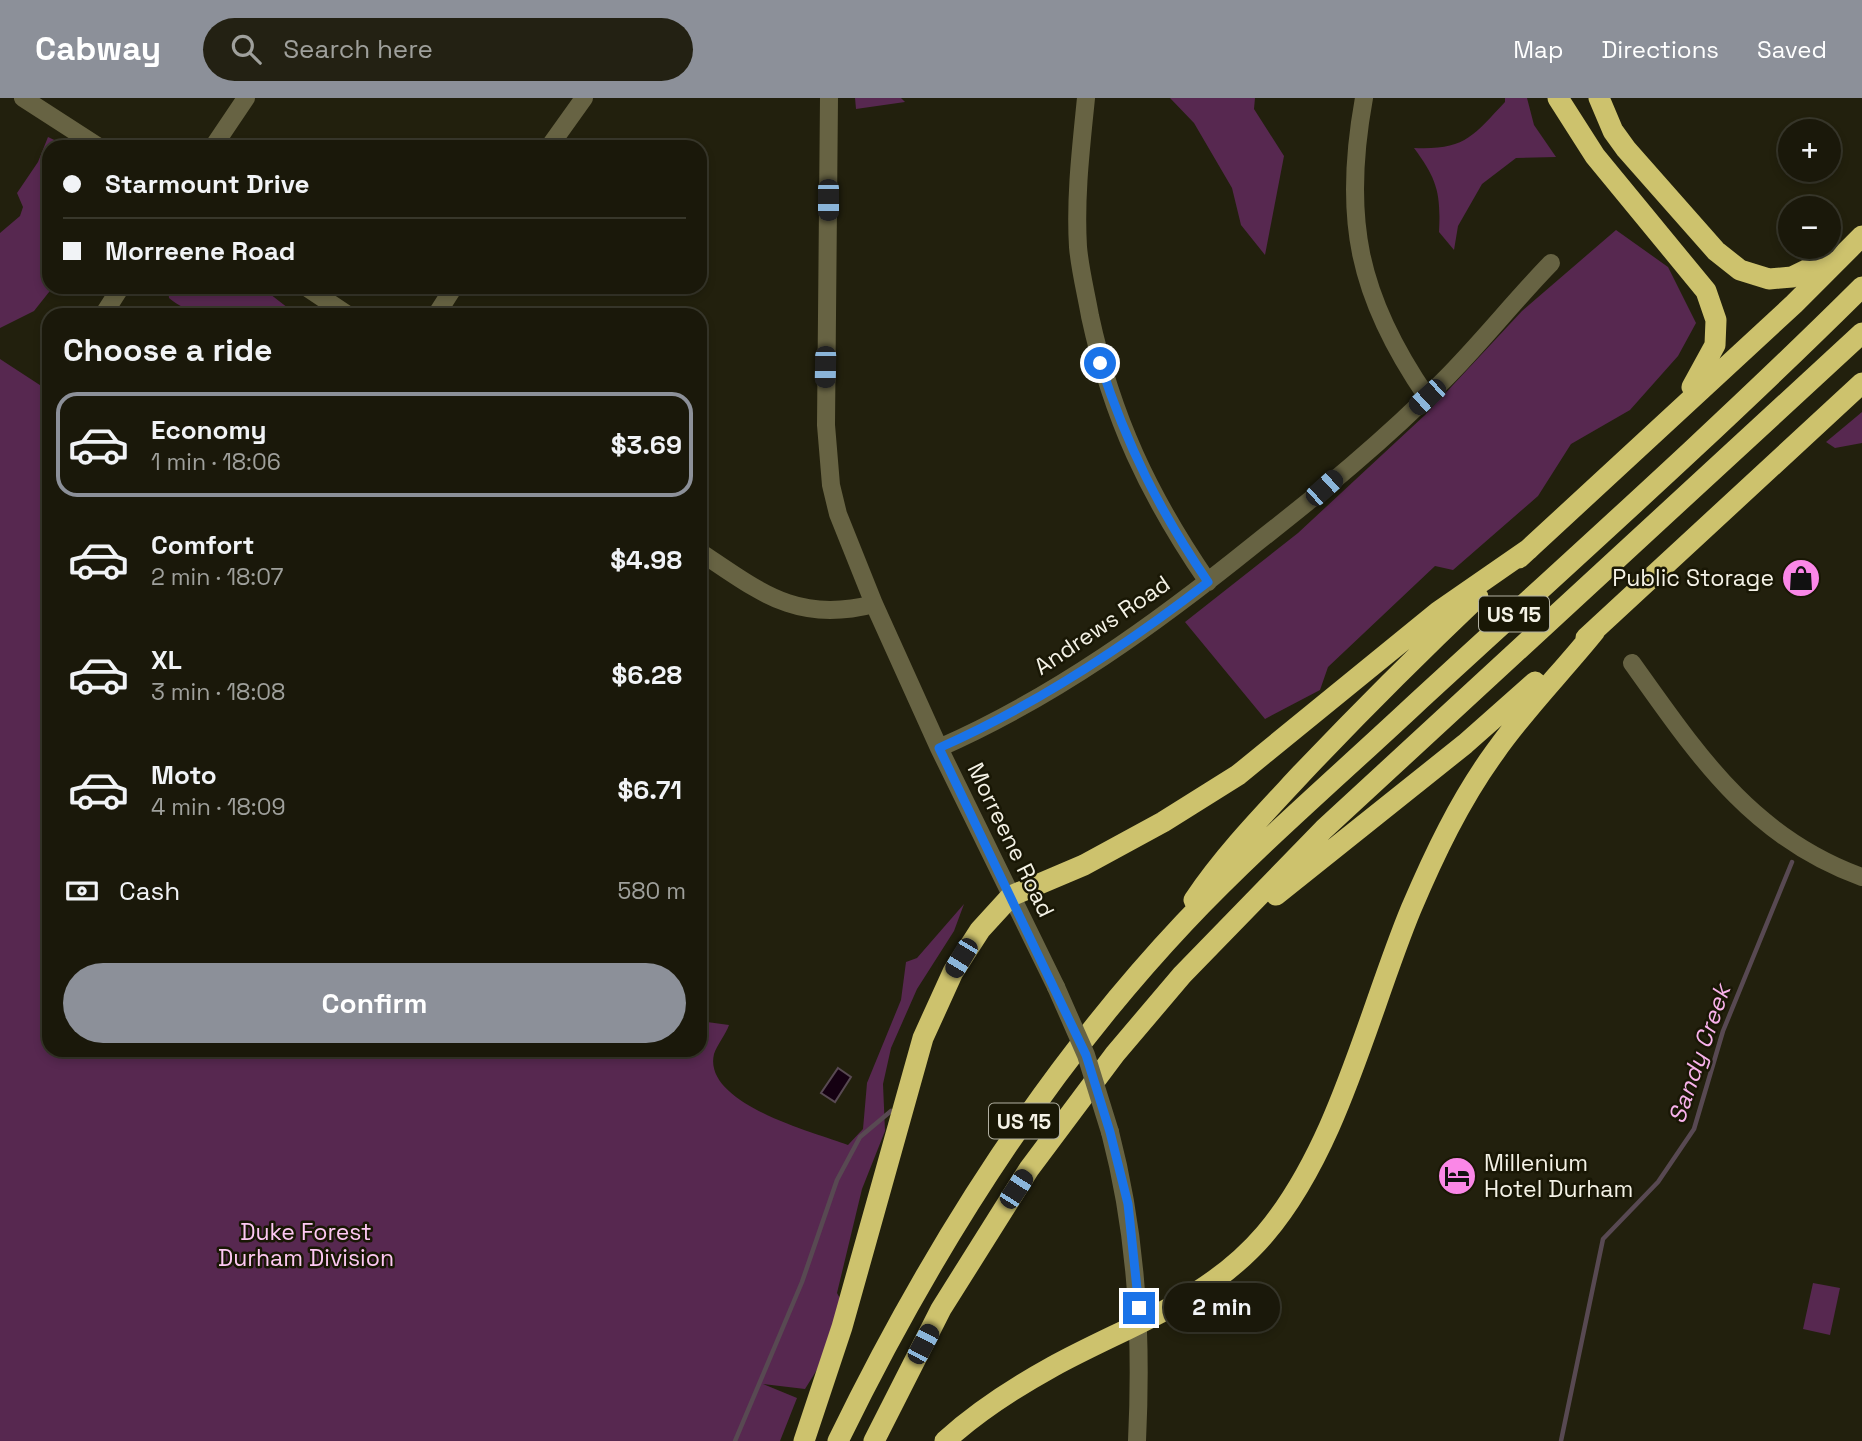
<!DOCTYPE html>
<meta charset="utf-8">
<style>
:root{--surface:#1a180a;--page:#232113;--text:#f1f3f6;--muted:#9fa09c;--line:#38372b;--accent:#8c9099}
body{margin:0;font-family:"Space Grotesk",sans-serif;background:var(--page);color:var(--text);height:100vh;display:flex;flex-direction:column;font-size:26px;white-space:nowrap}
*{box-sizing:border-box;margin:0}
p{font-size:23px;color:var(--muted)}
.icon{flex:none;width:38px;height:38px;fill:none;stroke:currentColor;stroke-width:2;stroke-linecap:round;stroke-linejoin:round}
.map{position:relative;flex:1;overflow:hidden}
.side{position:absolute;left:42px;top:210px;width:665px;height:749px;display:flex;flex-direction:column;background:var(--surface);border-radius:21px;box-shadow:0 4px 10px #0003,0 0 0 2px var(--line)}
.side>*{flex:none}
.top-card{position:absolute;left:42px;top:42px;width:665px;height:154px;border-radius:21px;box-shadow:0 4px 10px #0003,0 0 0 2px var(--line);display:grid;align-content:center;height:154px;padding:0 21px;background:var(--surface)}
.controls{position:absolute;left:1778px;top:21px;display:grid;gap:14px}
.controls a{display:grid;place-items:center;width:63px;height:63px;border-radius:50%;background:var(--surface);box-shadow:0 4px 10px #0003,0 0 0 2px var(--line);font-size:35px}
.end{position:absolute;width:32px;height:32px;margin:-16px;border:9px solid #1a73e8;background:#fff;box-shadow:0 0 0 4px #fff}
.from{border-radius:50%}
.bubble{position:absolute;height:49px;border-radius:24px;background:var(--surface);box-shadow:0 4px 10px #0003,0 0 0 2px var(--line);font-size:23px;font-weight:800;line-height:49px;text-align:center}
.car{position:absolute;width:21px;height:42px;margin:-21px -10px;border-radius:9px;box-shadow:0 0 5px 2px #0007;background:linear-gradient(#222 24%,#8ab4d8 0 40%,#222 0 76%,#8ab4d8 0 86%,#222 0)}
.top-card b{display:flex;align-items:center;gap:24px;height:66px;font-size:26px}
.top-card b+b{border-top:2px solid var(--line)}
.top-card i{width:18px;height:18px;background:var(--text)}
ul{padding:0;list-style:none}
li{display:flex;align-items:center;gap:21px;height:105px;margin:0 14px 10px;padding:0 7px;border:4px solid transparent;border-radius:21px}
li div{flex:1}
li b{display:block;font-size:26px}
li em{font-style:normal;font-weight:800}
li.active{border-color:var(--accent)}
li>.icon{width:63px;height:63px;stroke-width:1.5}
h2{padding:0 21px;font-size:32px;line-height:84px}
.pay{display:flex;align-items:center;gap:18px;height:77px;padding:0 21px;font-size:26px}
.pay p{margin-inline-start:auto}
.action{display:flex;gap:14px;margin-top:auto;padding:14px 21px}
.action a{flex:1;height:80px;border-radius:42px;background:var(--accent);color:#fff;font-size:28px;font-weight:800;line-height:80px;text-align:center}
header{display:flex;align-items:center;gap:42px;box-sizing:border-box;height:98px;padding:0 35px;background:var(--accent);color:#fff}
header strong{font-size:33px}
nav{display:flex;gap:38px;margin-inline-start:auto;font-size:24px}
.search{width:490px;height:63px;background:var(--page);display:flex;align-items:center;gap:18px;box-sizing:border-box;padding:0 24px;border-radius:38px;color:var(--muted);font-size:26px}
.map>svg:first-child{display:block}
</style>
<header>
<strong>Cabway</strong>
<div class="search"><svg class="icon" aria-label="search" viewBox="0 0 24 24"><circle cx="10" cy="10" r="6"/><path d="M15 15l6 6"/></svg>Search here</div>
<nav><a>Map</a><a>Directions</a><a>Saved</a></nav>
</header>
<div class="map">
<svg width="1862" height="1343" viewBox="0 0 1862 1343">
<rect width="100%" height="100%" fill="#22200d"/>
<!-- green -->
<path fill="#572850" d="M855,0H901L905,4L856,11Z
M1170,0H1255L1254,11L1284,58L1265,157L1241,127L1232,90L1194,25Z
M1505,0H1527L1534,27L1556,59L1516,60L1482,86L1458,128L1454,152L1439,134C1441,95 1437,81 1414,50C1465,52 1472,39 1505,4Z
M48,39L69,49H49V189H53L34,213L0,230V135L20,118L23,109L17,95L38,64Z
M1616,132L1668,169L1696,225L1678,258L1630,312L1571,346L1538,398L1453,472L1435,468L1328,569L1320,592L1265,621L1185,524L1298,435L1425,317L1522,213Z
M168,189H261L297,217C257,217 201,228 169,200Z
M0,261L49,293V952H700V918L707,924L729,927C726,936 717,947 714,956C702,1006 816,1035 848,1047L863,1031L867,985L901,902L906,864L917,860L964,806L954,833L917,891L891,950L883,986L885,1033L862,1091L837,1195L842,1204L823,1262L805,1291L763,1286L797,1300L780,1343H0Z
M1862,314V345L1835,350L1826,344Z
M1813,1185L1840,1190L1830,1237L1803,1231Z"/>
<!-- water -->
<path fill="#150012" stroke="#584952" stroke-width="2" d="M838,970L851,979L835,1004L821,995Z"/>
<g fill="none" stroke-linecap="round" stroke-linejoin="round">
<!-- stream -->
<path stroke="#584952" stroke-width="4.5" d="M735,1343L802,1184L837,1082L860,1039L891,1013
M1561,1343L1603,1141L1658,1084L1694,1031L1723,933L1792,764"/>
<!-- minor -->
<path stroke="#676343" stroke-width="18" d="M23,0L99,49
M829,0L826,327L831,387L838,416L874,506L939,650L1056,889
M1086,0C1081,50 1075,99 1078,149C1080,172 1086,195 1090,218C1112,320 1149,398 1208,484
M1364,0C1342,120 1358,199 1427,299
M213,49L246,0
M549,49L584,0
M306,189L348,217
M103,217L121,189
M436,217L454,189
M700,454C760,494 797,526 874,506
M1632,565C1697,656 1751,739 1862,779
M939,650C1055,599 1157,525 1255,446C1320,395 1386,341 1444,282C1481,245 1514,203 1551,165
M1110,1034C1137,1137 1142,1238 1137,1343"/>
<!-- highway -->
<path stroke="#cdc26d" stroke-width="21" d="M1558,0L1595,58L1706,193L1716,222L1715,247L1692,289
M1599,0L1613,33L1626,51L1716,153L1740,172L1769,181L1792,179L1833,159
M1519,460L1794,206L1862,138
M1586,540L1862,285
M1276,797L1465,646L1535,584
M1194,802C1225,756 1263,717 1301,676C1358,616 1417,557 1478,499
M804,1343L842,1229L923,940L953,874L980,832L1011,798L1084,767L1163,724L1238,677L1438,514L1529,451
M838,1343C929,1156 1041,977 1184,825C1255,750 1335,681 1411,610C1562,471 1716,334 1862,189
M874,1343L941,1211L1029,1071L1115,956L1182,877L1324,731L1862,235
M945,1343C977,1314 1014,1290 1052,1269C1128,1227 1207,1204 1265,1136C1338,1050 1368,915 1411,811C1434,757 1460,702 1495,654C1525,611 1562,574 1595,533"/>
<!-- minor-bridge -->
<path stroke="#676343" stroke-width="18" d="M1056,889L1086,957L1110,1034"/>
</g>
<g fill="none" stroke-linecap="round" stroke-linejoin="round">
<!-- route -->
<path stroke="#1a73e8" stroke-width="9" d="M1100,265C1127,348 1159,412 1208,484C1124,549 1036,607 939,650L1086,957L1110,1034L1128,1106L1139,1210"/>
</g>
<!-- icons -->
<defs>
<symbol id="shop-disc" viewBox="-11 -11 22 22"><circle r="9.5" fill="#fa87e7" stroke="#191705"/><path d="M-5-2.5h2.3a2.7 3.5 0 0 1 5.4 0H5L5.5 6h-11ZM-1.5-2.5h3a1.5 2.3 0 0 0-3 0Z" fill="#111"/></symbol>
<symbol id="hotel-disc" viewBox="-11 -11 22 22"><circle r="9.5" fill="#fa87e7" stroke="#191705"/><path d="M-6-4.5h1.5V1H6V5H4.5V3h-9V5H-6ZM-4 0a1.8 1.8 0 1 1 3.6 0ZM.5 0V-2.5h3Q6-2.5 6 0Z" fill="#111"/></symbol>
</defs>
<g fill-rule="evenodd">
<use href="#shop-disc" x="1779" y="458" width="44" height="44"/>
<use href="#hotel-disc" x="1435" y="1056" width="44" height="44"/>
</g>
<g text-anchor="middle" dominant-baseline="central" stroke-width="5" stroke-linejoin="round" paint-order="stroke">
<!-- shield labels -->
<g fill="#191705" stroke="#b2b0a2" stroke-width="2">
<rect x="1479" y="498.5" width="70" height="35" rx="5"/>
<rect x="989" y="1005.5" width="70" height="35" rx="5"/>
</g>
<g font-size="21" font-weight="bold" fill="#f4f2e6">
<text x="1514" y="516">US 15</text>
<text x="1024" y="1023">US 15</text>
</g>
<!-- poi labels -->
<g font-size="23" fill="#f4f2e6" stroke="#191705" text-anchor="end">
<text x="1774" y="480">Public Storage</text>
<text x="1484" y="1065" text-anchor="start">Millenium<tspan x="1484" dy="26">Hotel Durham</tspan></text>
</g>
<!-- street labels -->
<g font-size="23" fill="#f4f2e6" stroke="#191705">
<text transform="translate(1102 527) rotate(-34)">Andrews Road</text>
<text transform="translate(1011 742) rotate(64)">Morreene Road</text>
</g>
<!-- park labels -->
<g font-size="23" fill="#fec8f3" stroke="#191705">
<text x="306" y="1134">Duke Forest<tspan x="306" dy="26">Durham Division</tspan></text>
</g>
<!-- water labels -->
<g font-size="24" font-style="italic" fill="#f8b2eb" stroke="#191705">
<text transform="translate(1699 956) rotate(-71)">Sandy Creek</text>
</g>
</g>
</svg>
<div class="controls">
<a>+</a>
<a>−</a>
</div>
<i class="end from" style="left:1100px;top:265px"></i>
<i class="end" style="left:1139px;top:1210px"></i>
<div class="bubble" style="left:1164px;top:1185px;width:116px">2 min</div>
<i class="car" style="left:828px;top:102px;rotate:180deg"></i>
<i class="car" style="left:825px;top:269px;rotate:181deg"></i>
<i class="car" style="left:1427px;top:299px;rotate:228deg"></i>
<i class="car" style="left:1324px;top:390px;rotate:48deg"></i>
<i class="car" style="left:961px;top:860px;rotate:211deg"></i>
<i class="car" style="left:1016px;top:1091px;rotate:33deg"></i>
<i class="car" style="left:923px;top:1246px;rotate:28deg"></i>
<div class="top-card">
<b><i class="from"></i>Starmount Drive</b>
<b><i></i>Morreene Road</b>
</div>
<section class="side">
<h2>Choose a ride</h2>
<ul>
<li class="active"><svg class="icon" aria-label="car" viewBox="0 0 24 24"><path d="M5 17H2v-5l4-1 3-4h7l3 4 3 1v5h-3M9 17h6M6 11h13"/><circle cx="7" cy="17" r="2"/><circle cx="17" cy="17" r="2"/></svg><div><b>Economy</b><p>1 min · 18:06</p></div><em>$3.69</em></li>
<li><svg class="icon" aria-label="car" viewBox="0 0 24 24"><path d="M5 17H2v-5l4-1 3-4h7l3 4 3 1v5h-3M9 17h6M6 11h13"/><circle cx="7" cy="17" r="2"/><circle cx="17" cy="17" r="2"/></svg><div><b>Comfort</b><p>2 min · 18:07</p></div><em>$4.98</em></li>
<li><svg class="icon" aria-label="car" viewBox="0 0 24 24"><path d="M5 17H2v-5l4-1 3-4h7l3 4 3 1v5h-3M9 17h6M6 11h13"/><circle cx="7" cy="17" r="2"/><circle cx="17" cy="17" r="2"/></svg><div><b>XL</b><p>3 min · 18:08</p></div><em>$6.28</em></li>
<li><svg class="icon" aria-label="car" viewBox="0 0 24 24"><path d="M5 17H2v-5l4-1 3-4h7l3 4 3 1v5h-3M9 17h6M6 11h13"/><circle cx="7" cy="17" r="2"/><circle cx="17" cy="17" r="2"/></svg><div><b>Moto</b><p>4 min · 18:09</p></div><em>$6.71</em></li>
</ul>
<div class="pay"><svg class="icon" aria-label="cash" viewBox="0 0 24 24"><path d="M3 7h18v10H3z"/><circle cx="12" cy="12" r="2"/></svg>Cash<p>580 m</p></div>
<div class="action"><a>Confirm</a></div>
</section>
</div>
